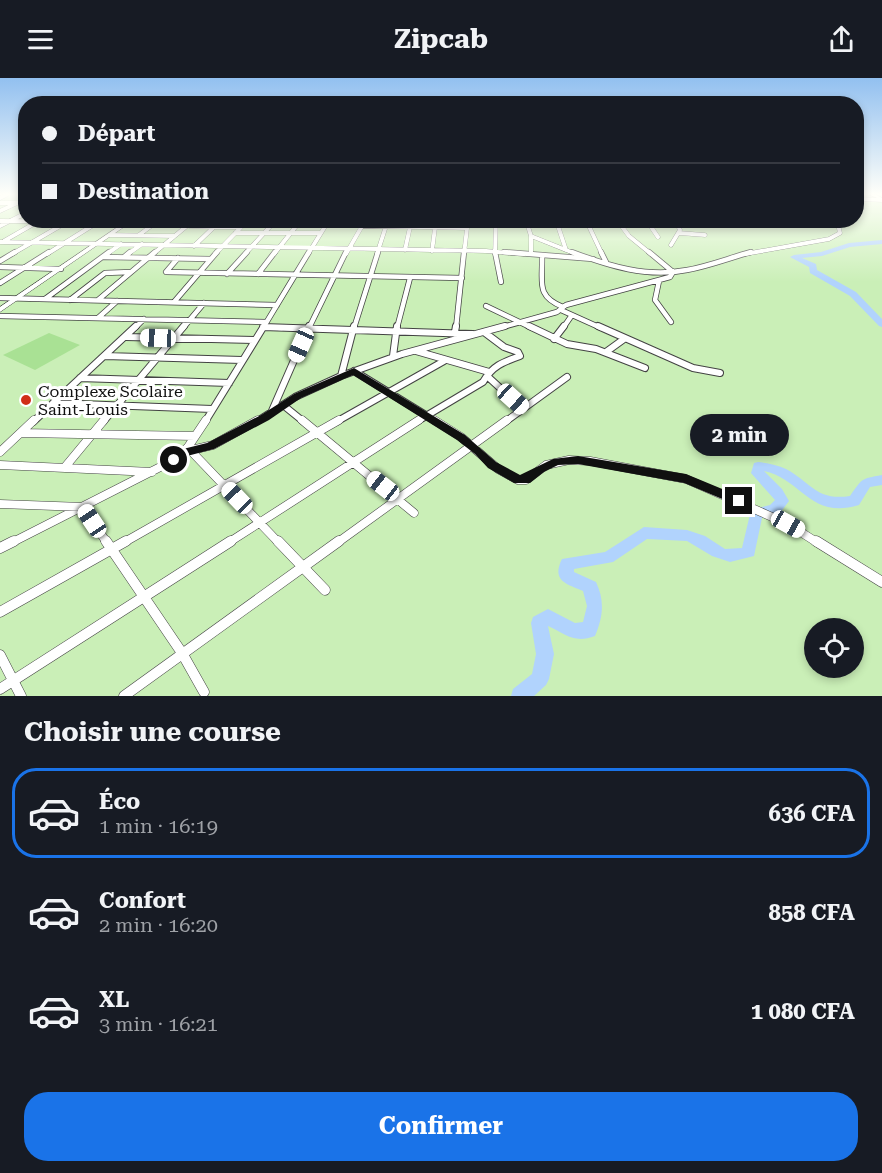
<!DOCTYPE html>
<html lang="fr">
<meta charset="utf-8">
<style>
:root{--surface:#171b24;--page:#242831;--text:#f1f3f6;--muted:#9ea1a6;--line:#363941;--accent:#1a73e8}
body{margin:0;font-family:"Roboto Serif",serif;background:var(--page);color:var(--text);height:100vh;display:flex;flex-direction:column;font-size:22px;white-space:nowrap}
*{box-sizing:border-box;margin:0}
p{font-size:20px;color:var(--muted)}
.icon{flex:none;width:33px;height:33px;fill:none;stroke:currentColor;stroke-width:2;stroke-linecap:round;stroke-linejoin:round}
.map{position:relative;height:618px;overflow:hidden}
.details{display:flex;flex-direction:column;background:var(--surface);flex:1}
.details>*{flex:none}
.top-card{position:absolute;left:18px;top:18px;width:846px;height:132px;border-radius:24px;box-shadow:0 3px 9px #0003;display:grid;align-content:center;height:132px;padding:0 24px;background:var(--surface)}
.fabs{position:absolute;left:804px;top:540px;display:grid;gap:12px}
.fabs a{display:grid;place-items:center;width:60px;height:60px;border-radius:50%;background:var(--surface);box-shadow:0 3px 9px #0003;font-size:30px}
.end{position:absolute;width:27px;height:27px;margin:-14px;border:8px solid #101010;background:#fff;box-shadow:0 0 0 3px #fff}
.from{border-radius:50%}
.bubble{position:absolute;height:42px;border-radius:21px;background:var(--surface);box-shadow:0 3px 9px #0003;font-size:20px;font-weight:700;line-height:42px;text-align:center}
.car{position:absolute;width:18px;height:36px;margin:-18px -9px;border-radius:8px;box-shadow:0 0 4px 2px #0007;background:linear-gradient(#fff 24%,#345 0 40%,#fff 0 76%,#345 0 86%,#fff 0)}
.top-card b{display:flex;align-items:center;gap:21px;height:57px;font-size:22px}
.top-card b+b{border-top:2px solid var(--line)}
.top-card i{width:15px;height:15px;background:var(--text)}
ul{padding:0;list-style:none}
li{display:flex;align-items:center;gap:18px;height:90px;margin:0 12px 9px;padding:0 12px;border:3px solid transparent;border-radius:24px}
li div{flex:1}
li b{display:block;font-size:22px}
li em{font-style:normal;font-weight:700}
li.active{border-color:var(--accent)}
li>.icon{width:54px;height:54px;stroke-width:1.5}
h2{padding:0 24px;font-size:27px;line-height:72px}
.cta{display:flex;gap:12px;margin-top:auto;padding:12px 24px}
.cta a{flex:1;height:69px;border-radius:24px;background:var(--accent);color:#fff;font-size:24px;font-weight:700;line-height:69px;text-align:center}
header{display:flex;justify-content:space-between;align-items:center;height:78px;padding:0 24px;background:var(--surface);font-size:27px;font-weight:700}
.map>svg:first-child{display:block}
</style>
<header><svg class="icon" aria-label="menu" viewBox="0 0 24 24"><path d="M4 6h16M4 12h16M4 18h16"/></svg>Zipcab<svg class="icon" aria-label="share" viewBox="0 0 24 24"><path d="M12 15V3M7 8l5-5 5 5M5 13v7h14v-7"/></svg></header>
<div class="map">
<svg width="882" height="618" viewBox="0 0 882 618">
<rect width="100%" height="100%" fill="#fffff2"/>
<!-- green -->
<path fill="#caefb7" fill-rule="evenodd" d="M0,117H25L26,142H856L857,117H882V618H0ZM814,550H854V590H814Z"/>
<!-- forest -->
<path fill="#a9e194" d="M49,255L80,267L35,292L3,277Z"/>
<g fill="none" stroke-linecap="round" stroke-linejoin="round">
<!-- river -->
<path fill="#b1d3fd" fill-rule="evenodd" d="M882,162V166L850,169L822,178L802,180L816,186L817,192L856,214L882,241V249L879,248L850,218L810,195L809,189L790,179L794,177L821,174L849,165Z
M758,384C767,385 778,387 786,391C812,405 816,423 850,418C863,400 860,401 882,397V407L870,409L859,427C810,442 802,401 764,393L782,411L789,423L780,435L762,440L754,478L730,484L712,478L687,463L647,461L613,484L574,491V494L596,504C605,523 603,539 595,558C574,566 566,556 548,548L554,576L549,601L546,607L534,618H511L513,611L532,596L536,576L531,545L533,539L548,531L575,545L583,544L587,528L583,513C567,506 551,503 562,481L605,474L644,449L687,452L705,458L725,471L742,470L751,432L770,427L775,422L751,395L754,385Z"/>
<defs>
<path id="minor-far4" d="M0,120L6,117
M856,121L882,122
M0,125H16
M0,133L26,121
M526,142L531,158L576,176
M556,142L566,172
M580,142L734,146L737,142
M586,142L602,176
M617,142L629,158L651,176
M764,142L769,146
M794,142L839,145
M0,143L129,144
M132,143H159
M647,143L658,159
M326,147L467,150
M0,148L26,135
M189,148L214,149L194,168
M214,149H241
M235,155H320
M679,155L705,157
M110,157L175,158
M139,157L159,142
M531,158V176
M4,163L37,144
M0,164L486,173L524,176
M671,167L680,152L676,143
M405,172L410,149
M432,173L436,142
M12,176L67,144
M47,176L98,144
M107,176L121,166
M128,176L142,166
M153,176L194,142
M215,176L248,142
M245,176L276,142
M274,176L301,142
M308,176L329,142
M346,176L362,148
M377,176L386,148
M464,176L468,142
M495,176L496,142
M745,176L829,161L840,155L837,142"/>
<path id="minor-far3" d="M495,174L501,204
M504,174L593,181
M572,174C609,188 647,200 687,192C709,188 729,180 751,174
M601,174L606,184
M542,177C543,204 535,218 563,229
M103,179L210,181
M124,179L130,174
M178,180L166,194L462,200
M0,183L15,174
M0,189L61,191
M227,196L247,174
M258,196L275,174
M659,203L655,222L671,244
M0,205L49,174
M0,220L277,227
M45,221L109,174
M70,222L105,195L131,194
M98,222L155,174
M174,224L217,174
M486,228L532,250
M561,232L601,250
M0,238L266,244
M98,240L117,223
M263,249L282,250
M135,250L144,241
M183,250L204,225
M263,250L309,174
M309,250L346,174
M354,250L378,174
M397,250L410,200
M456,250L464,174
M499,250L557,234L566,227L670,199L673,194L649,174
M563,250L572,237"/>
<path id="minor-far2" d="M529,248L567,266L596,271L645,290
M598,248L693,290L720,295
M263,249L473,256
M455,254L456,248
M126,259L254,262
M554,261L564,248
M416,273L489,294
M606,274L624,261
M105,278L242,282
M393,278L397,248
M354,293L437,344
M341,298L402,276L505,248
M487,298L522,330
M80,300L229,305
M53,325L212,331
M283,327L304,344
M271,335L309,248
M33,344L136,248
M103,344L184,248
M205,344L264,248
M256,344L295,319L341,298L354,248
M336,344L444,283
M416,344L483,304C492,288 503,284 520,278L518,274L504,269L484,254
M505,344L567,299"/>
<path id="minor-far1" d="M302,342L414,435
M434,342L461,359L498,391L518,402H526L546,387L569,382L590,383L686,401L788,446L818,465
M21,355L195,358
M0,374L34,342
M183,374L213,367L258,342
M192,374L279,465
M0,387L152,394
M65,389L104,342
M0,426L83,429L107,465
M11,465L174,382L188,369L206,342
M123,465L339,342
M228,465L419,342
M337,465L507,342"/>
<path id="minor" d="M106,463L182,575L204,614
M278,463L325,512
M816,463L882,504
M0,470L14,463
M0,534L126,463
M0,577L21,618
M0,611L231,463
M124,618L339,463"/>
<path id="tertiary" d="M870,117H877L882,120V122Z
M128,142H134L0,234V229Z"/>
</defs>
<!-- minor-far4 casing -->
<use href="#minor-far4" stroke="#434343" stroke-width="4.5"/>
<!-- minor-far3 casing -->
<use href="#minor-far3" stroke="#434343" stroke-width="6"/>
<!-- minor-far2 casing -->
<use href="#minor-far2" stroke="#434343" stroke-width="8"/>
<!-- minor-far1 casing -->
<use href="#minor-far1" stroke="#434343" stroke-width="9"/>
<!-- minor casing -->
<use href="#minor" stroke="#434343" stroke-width="11"/>
<!-- tertiary casing -->
<use href="#tertiary" stroke="#434343" stroke-width="1"/>
<!-- minor-far4 -->
<use href="#minor-far4" stroke="#fff" stroke-width="4"/>
<!-- minor-far3 -->
<use href="#minor-far3" stroke="#fff" stroke-width="4.5"/>
<!-- minor-far2 -->
<use href="#minor-far2" stroke="#fff" stroke-width="6"/>
<!-- minor-far1 -->
<use href="#minor-far1" stroke="#fff" stroke-width="8"/>
<!-- minor -->
<use href="#minor" stroke="#fff" stroke-width="10"/>
<!-- tertiary -->
<use href="#tertiary" fill="#fff" fill-rule="evenodd"/>
</g>
<!-- sky -->
<linearGradient id="sky" x2="0" y2="1"><stop stop-color="#92c0f0"/><stop offset="0.57" stop-color="#fffff9"/><stop offset="1" stop-color="#fffff9" stop-opacity="0"/></linearGradient>
<rect width="882" height="204" fill="url(#sky)"/>
<!-- route -->
<path fill="#101010" d="M354,290L465,357L496,384L520,397L553,381L578,378L686,396L744,420L746,423L739,428L684,405L578,386L558,387L544,394L530,405H514L488,390L475,376L457,362L353,297L301,320L269,342L214,371L187,378L174,386L168,382L179,372L207,365L261,337L294,316Z"/>
<!-- markers -->
<circle fill="#d02e17" stroke="#fff" stroke-width="2" cx="26" cy="322" r="6"/>
<g text-anchor="middle" dominant-baseline="central" stroke-width="6" stroke-linejoin="round" paint-order="stroke">
<!-- poi labels -->
<g font-size="16" fill="#101010" stroke="#fff" text-anchor="start">
<text x="38" y="313">Complexe Scolaire<tspan x="38" dy="18">Saint-Louis</tspan></text>
</g>
</g>
</svg>
<div class="fabs">
<a><svg class="icon" aria-label="locate" viewBox="0 0 24 24"><circle cx="12" cy="12" r="6"/><path d="M12 2v4M12 18v4M2 12h4M18 12h4"/></svg></a>
</div>
<i class="end from" style="left:174px;top:382px"></i>
<i class="end" style="left:739px;top:423px"></i>
<div class="bubble" style="left:690px;top:336px;width:99px">2 min</div>
<i class="car" style="left:158px;top:260px;rotate:272deg"></i>
<i class="car" style="left:301px;top:267px;rotate:204deg"></i>
<i class="car" style="left:513px;top:321px;rotate:132deg"></i>
<i class="car" style="left:383px;top:408px;rotate:308deg"></i>
<i class="car" style="left:237px;top:420px;rotate:316deg"></i>
<i class="car" style="left:92px;top:443px;rotate:326deg"></i>
<i class="car" style="left:788px;top:446px;rotate:119deg"></i>
<div class="top-card">
<b><i class="from"></i>Départ</b>
<b><i></i>Destination</b>
</div>
</div>
<section class="details">
<h2>Choisir une course</h2>
<ul>
<li class="active"><svg class="icon" aria-label="car" viewBox="0 0 24 24"><path d="M5 17H2v-5l4-1 3-4h7l3 4 3 1v5h-3M9 17h6M6 11h13"/><circle cx="7" cy="17" r="2"/><circle cx="17" cy="17" r="2"/></svg><div><b>Éco</b><p>1 min · 16:19</p></div><em>636 CFA</em></li>
<li><svg class="icon" aria-label="car" viewBox="0 0 24 24"><path d="M5 17H2v-5l4-1 3-4h7l3 4 3 1v5h-3M9 17h6M6 11h13"/><circle cx="7" cy="17" r="2"/><circle cx="17" cy="17" r="2"/></svg><div><b>Confort</b><p>2 min · 16:20</p></div><em>858 CFA</em></li>
<li><svg class="icon" aria-label="car" viewBox="0 0 24 24"><path d="M5 17H2v-5l4-1 3-4h7l3 4 3 1v5h-3M9 17h6M6 11h13"/><circle cx="7" cy="17" r="2"/><circle cx="17" cy="17" r="2"/></svg><div><b>XL</b><p>3 min · 16:21</p></div><em>1 080 CFA</em></li>
</ul>
<div class="cta"><a>Confirmer</a></div>
</section>
